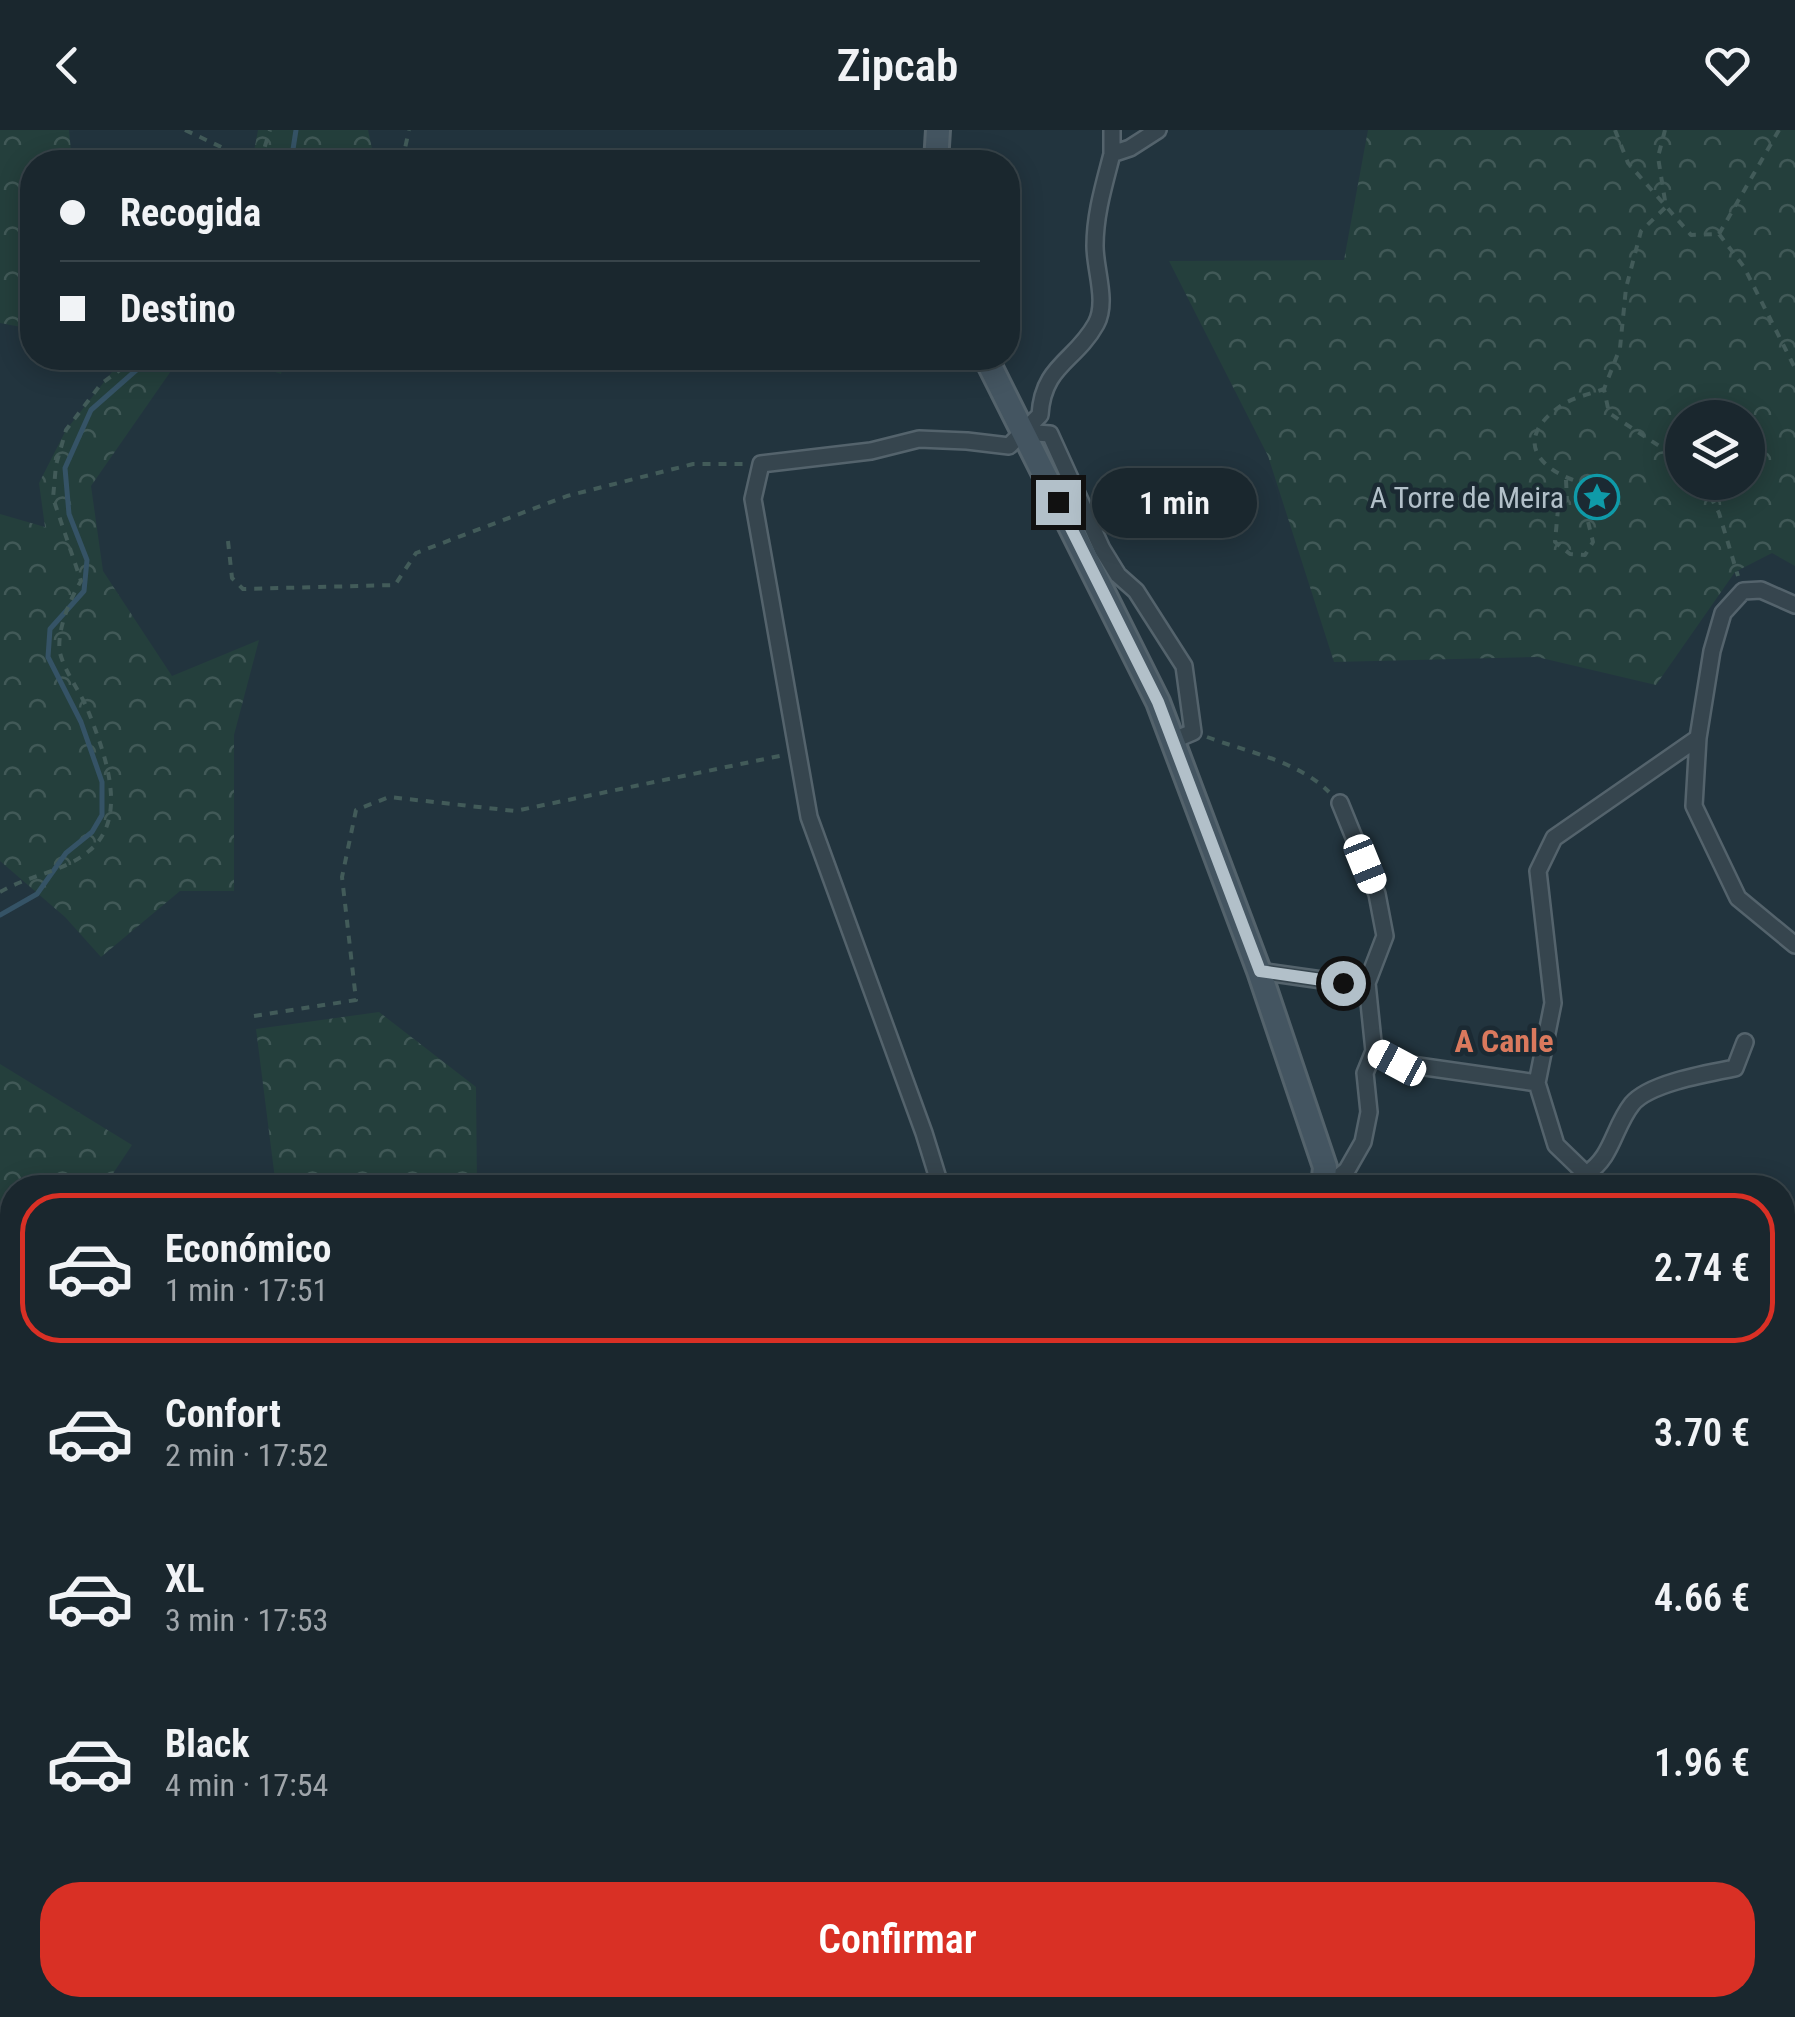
<!DOCTYPE html>
<html lang="es">
<meta charset="utf-8">
<style>
:root{--surface:#1a272e;--page:#232f36;--text:#f1f3f6;--muted:#9fa5aa;--line:#38444a;--accent:#d93025}
body{margin:0;font-family:"Roboto Condensed",sans-serif;background:var(--page);color:var(--text);height:100vh;display:flex;flex-direction:column;font-size:38px;white-space:nowrap}
*{box-sizing:border-box;margin:0}
p{font-size:32px;color:var(--muted)}
.icon{flex:none;width:55px;height:55px;fill:none;stroke:currentColor;stroke-width:2;stroke-linecap:round;stroke-linejoin:round}
.map{position:relative;flex:1;overflow:hidden}
.side{position:absolute;left:0px;top:1045px;width:1795px;height:842px;display:flex;flex-direction:column;background:var(--surface);border-radius:40px 40px 0 0;box-shadow:0 5px 25px #0003,0 0 0 2px var(--line)}
.side>*{flex:none}
.top-card{position:absolute;left:20px;top:20px;width:1000px;height:220px;border-radius:40px;box-shadow:0 5px 25px #0003,0 0 0 2px var(--line);display:grid;align-content:center;height:220px;padding:0 40px;background:var(--surface)}
.tools{position:absolute;left:1665px;top:270px;display:grid;gap:20px}
.tools a{display:grid;place-items:center;width:100px;height:100px;border-radius:50%;background:var(--surface);box-shadow:0 5px 25px #0003,0 0 0 2px var(--line);font-size:50px}
.end{position:absolute;width:45px;height:45px;margin:-22px;border:12px solid #b2c0c9;background:#111;box-shadow:0 0 0 5px #111}
.from{border-radius:50%}
.bubble{position:absolute;height:70px;border-radius:35px;background:var(--surface);box-shadow:0 5px 25px #0003,0 0 0 2px var(--line);font-size:32px;font-weight:600;line-height:70px;text-align:center}
.car{position:absolute;width:30px;height:60px;margin:-30px -15px;border-radius:12px;box-shadow:0 0 8px 2px #0007;background:linear-gradient(#fff 24%,#345 0 40%,#fff 0 76%,#345 0 86%,#fff 0)}
.top-card b{display:flex;align-items:center;gap:35px;height:95px;font-size:38px}
.top-card b+b{border-top:2px solid var(--line)}
.top-card i{width:25px;height:25px;background:var(--text)}
ul{padding:18px 0 0;list-style:none}
li{display:flex;align-items:center;gap:30px;height:150px;margin:0 20px 15px;padding:0 20px;border:5px solid transparent;border-radius:40px}
li div{flex:1}
li b{display:block;font-size:38px}
li em{font-style:normal;font-weight:600}
li.on{border-color:var(--accent)}
li>.icon{width:90px;height:90px;stroke-width:1.5}
.cta{display:flex;gap:20px;margin-top:auto;padding:20px 40px}
.cta a{flex:1;height:115px;border-radius:40px;background:var(--accent);color:#fff;font-size:40px;font-weight:600;line-height:115px;text-align:center}
header{display:flex;justify-content:space-between;align-items:center;height:130px;padding:0 40px;background:var(--surface);font-size:45px;font-weight:600}
.map>svg:first-child{display:block}
</style>
<header><svg class="icon" aria-label="back" viewBox="0 0 24 24"><path d="M15 5l-7 7 7 7"/></svg>Zipcab<svg class="icon" aria-label="heart" viewBox="0 0 24 24"><path d="M12 20l-8-8c-3-5 5-10 8-4 3-6 11-1 8 4z"/></svg></header>
<div class="map">
<svg width="1795" height="1887" viewBox="0 0 1795 1887">
<defs>
<pattern id="forest-crowns" width="20" height="18" patternUnits="userSpaceOnUse" patternTransform="scale(2.5)"><rect width="20" height="18" fill="#243f3c"/><path d="M2 6a3 3 0 1 1 6 0M12 15a3 3 0 1 1 6 0" fill="none" stroke="#415957"/></pattern>
</defs>
<rect width="100%" height="100%" fill="#22343e"/>
<!-- forest -->
<path fill="url(#forest-crowns)" fill-rule="evenodd" d="M0,0H69L72,32H32V199L0,193Z
M258,0H368L375,32H252Z
M1368,0H1795V436L1772,423L1735,442L1656,555L1537,527L1334,532L1268,326L1169,131L1344,130ZM1682,288H1748V352H1682Z
M123,228H180L91,356L103,441L172,546L259,510L234,605V761H180L101,827L65,787L0,731V384L45,397L39,353L66,300Z
M235,228H285L281,244Z
M379,882L476,957L477,1057H276L256,899Z
M0,934L132,1015L104,1057L12,1058V1589L0,1601Z"/>
<g fill="none" stroke-linecap="round" stroke-linejoin="round">
<!-- stream -->
<path stroke="#355366" stroke-width="5" d="M291,32L296,0
M0,785L37,764L66,723L92,702L102,685V652L81,592L48,527L50,499L84,461L87,430L69,384L65,338L91,280L150,228"/>
<defs>
<path id="street" d="M1112,0V24
M1023,302L1050,304L1102,419L1118,445L1136,461L1184,536L1193,602L1172,611
M1698,608L1694,676L1738,768L1795,815
M1340,673L1377,764L1385,806L1367,853
M1259,841L1343,853H1367L1374,921L1397,933L1537,953L1556,1015L1586,1044L1588,1058
M1537,953L1553,873L1538,741L1554,708L1698,608L1712,521L1723,483L1743,461L1761,460L1795,475
M1586,1044C1613,1027 1613,998 1632,974C1649,953 1709,943 1735,938L1745,912
M941,1058L924,1003L809,687L753,369L761,334L871,321L919,309L967,311L1009,316L1040,285C1043,235 1075,232 1096,194C1108,172 1095,140 1095,116C1095,84 1104,55 1112,24L1130,18L1158,0
M1325,1058L1347,1040L1363,1012L1369,982L1365,943L1374,921
M1782,1116L1795,1113
M745,1887L748,1882L767,1887
M897,1887L920,1875
M1507,1887L1518,1875"/>
<path id="secondary" d="M936,32L938,0
M986,228L1158,572L1259,841L1325,1037L1323,1058
M1334,1875V1887"/>
</defs>
<!-- street casing -->
<use href="#street" stroke="#54636c" stroke-width="20"/>
<!-- secondary casing -->
<use href="#secondary" stroke="#54636c" stroke-width="28"/>
<!-- path -->
<path stroke="#425b59" stroke-width="4" stroke-dasharray="8 8" stroke-linecap="butt" d="M185,0L253,32
M1615,0L1628,33L1691,105L1719,104
M1665,0L1658,27L1666,77L1641,101L1626,158L1620,218L1604,259L1609,283L1682,331
M260,32L270,0
M402,32L409,0
M1719,104L1744,137L1795,238
M1719,104L1779,0
M1566,350L1567,370L1558,379L1555,412L1570,424L1585,425L1593,412L1584,375L1590,355C1546,345 1508,314 1559,277C1571,268 1590,264 1604,259
M1703,352L1719,383L1738,446
M228,411L232,448L243,459L395,455L416,423L567,366L693,334H747
M1207,607C1247,622 1298,631 1329,662
M0,762C29,745 64,742 89,721C131,687 103,619 87,578C79,560 65,542 60,523C56,502 70,469 81,451L53,368L56,335L66,300L101,254L136,228
M254,886L356,870L342,747L356,680L389,667L515,681L784,625
M0,1079L12,1088
M1782,1227L1795,1218
M1782,1469L1795,1476
M1782,1571L1795,1547
M204,1887L205,1875"/>
<!-- street -->
<use href="#street" stroke="#36454e" stroke-width="15"/>
<!-- secondary -->
<use href="#secondary" stroke="#445561" stroke-width="22"/>
</g>
<g fill="none" stroke-linecap="round" stroke-linejoin="round">
<!-- route -->
<path stroke="#b2c0c9" stroke-width="12" d="M1058,372L1158,572L1260,841L1343,853"/>
</g>
<!-- icons -->
<defs>
<symbol id="sight-ring" viewBox="-11 -11 22 22"><circle r="9.5" fill="#1b2a33" stroke="#0f9aa8" stroke-width="1.5"/><path d="M0-6L1.8-2.2L6-1.7L2.9 1.2L3.7 5.4L0 3.3L-3.7 5.4L-2.9 1.2L-6-1.7L-1.8-2.2Z" fill="#0f9aa8"/></symbol>
</defs>
<g fill-rule="evenodd">
<use href="#sight-ring" x="1572" y="342" width="50" height="50"/>
</g>
<g text-anchor="middle" dominant-baseline="central" stroke-width="9" stroke-linejoin="round" paint-order="stroke">
<!-- poi labels -->
<g font-size="30" fill="#b2c0c9" stroke="#1b2a33" text-anchor="end">
<text x="1564" y="367">A Torre de Meira</text>
</g>
<!-- neighbourhood labels -->
<g font-size="32" font-weight="bold" fill="#da795d" stroke="#1b2a33">
<text x="1504" y="911">A Canle</text>
</g>
</g>
</svg>
<div class="tools">
<a><svg class="icon" aria-label="layers" viewBox="0 0 24 24"><path d="M12 4l9 5-9 5-9-5zM3 14l9 5 9-5"/></svg></a>
</div>
<i class="end from" style="left:1343px;top:853px"></i>
<i class="end" style="left:1058px;top:372px"></i>
<div class="bubble" style="left:1092px;top:338px;width:165px">1 min</div>
<i class="car" style="left:1365px;top:734px;rotate:158deg"></i>
<i class="car" style="left:1397px;top:933px;rotate:298deg"></i>
<div class="top-card">
<b><i class="from"></i>Recogida</b>
<b><i></i>Destino</b>
</div>
<section class="side">
<ul>
<li class="on"><svg class="icon" aria-label="car" viewBox="0 0 24 24"><path d="M5 17H2v-5l4-1 3-4h7l3 4 3 1v5h-3M9 17h6M6 11h13"/><circle cx="7" cy="17" r="2"/><circle cx="17" cy="17" r="2"/></svg><div><b>Económico</b><p>1 min · 17:51</p></div><em>2.74 €</em></li>
<li><svg class="icon" aria-label="car" viewBox="0 0 24 24"><path d="M5 17H2v-5l4-1 3-4h7l3 4 3 1v5h-3M9 17h6M6 11h13"/><circle cx="7" cy="17" r="2"/><circle cx="17" cy="17" r="2"/></svg><div><b>Confort</b><p>2 min · 17:52</p></div><em>3.70 €</em></li>
<li><svg class="icon" aria-label="car" viewBox="0 0 24 24"><path d="M5 17H2v-5l4-1 3-4h7l3 4 3 1v5h-3M9 17h6M6 11h13"/><circle cx="7" cy="17" r="2"/><circle cx="17" cy="17" r="2"/></svg><div><b>XL</b><p>3 min · 17:53</p></div><em>4.66 €</em></li>
<li><svg class="icon" aria-label="car" viewBox="0 0 24 24"><path d="M5 17H2v-5l4-1 3-4h7l3 4 3 1v5h-3M9 17h6M6 11h13"/><circle cx="7" cy="17" r="2"/><circle cx="17" cy="17" r="2"/></svg><div><b>Black</b><p>4 min · 17:54</p></div><em>1.96 €</em></li>
</ul>
<div class="cta"><a>Confirmar</a></div>
</section>
</div>
